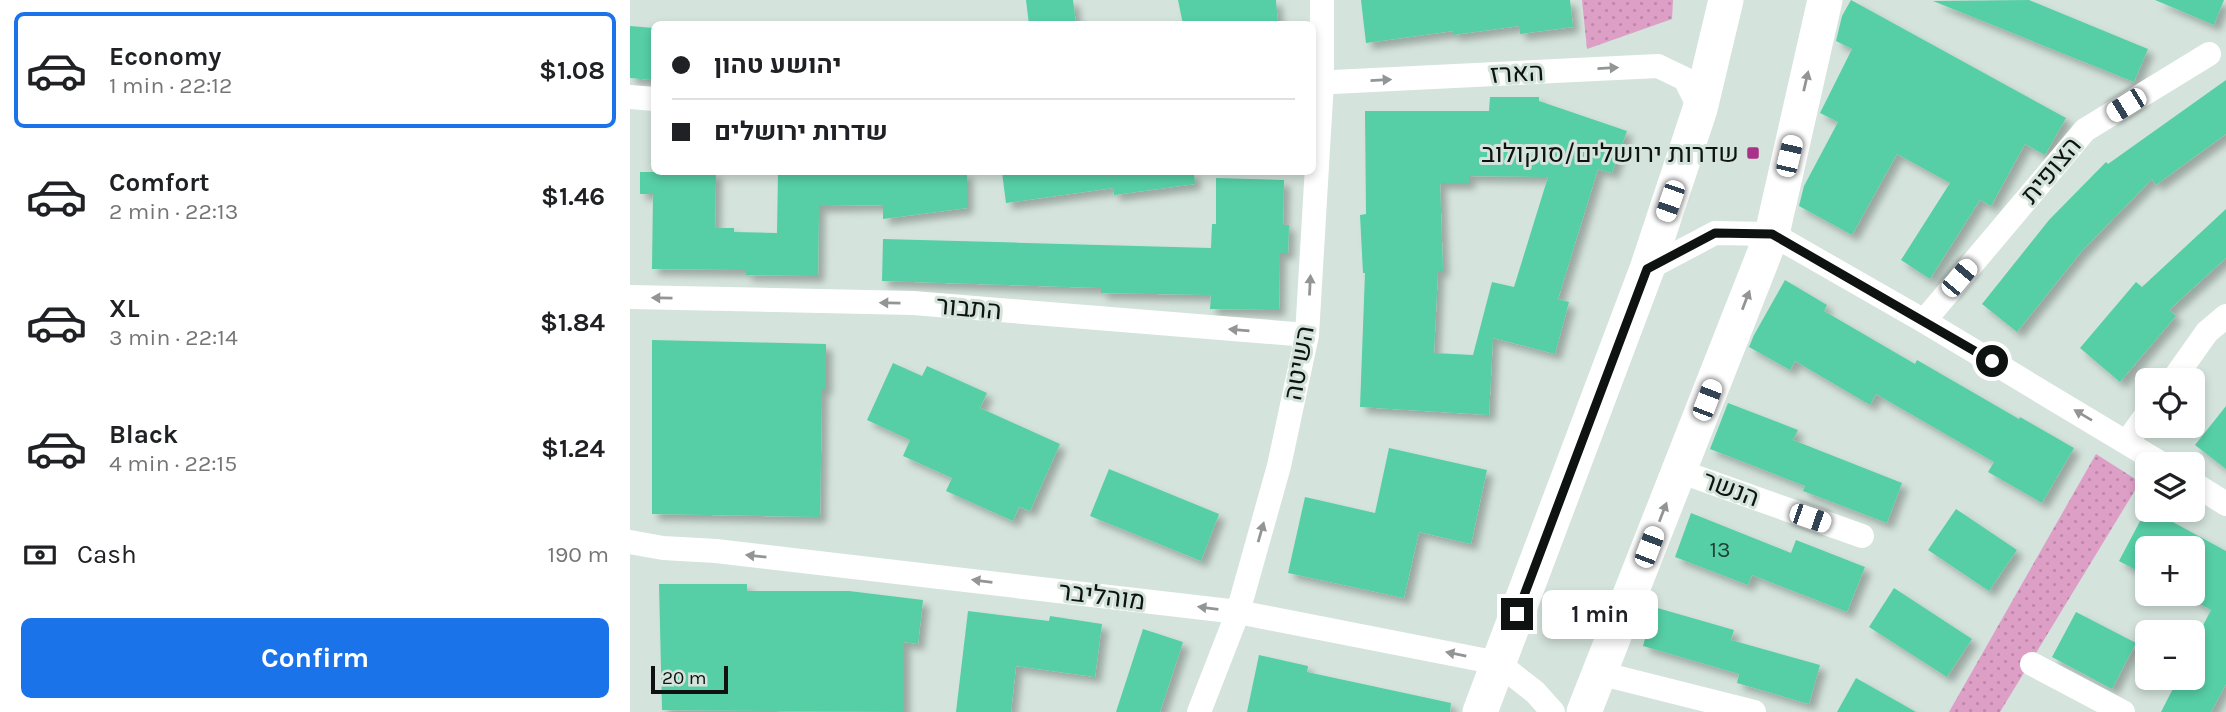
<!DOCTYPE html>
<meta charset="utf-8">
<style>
:root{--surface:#fff;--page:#f2f2f2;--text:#202124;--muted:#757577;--line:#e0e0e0;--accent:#1a73e8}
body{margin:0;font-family:Karla,Heebo,sans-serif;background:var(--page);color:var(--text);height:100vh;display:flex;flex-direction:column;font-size:26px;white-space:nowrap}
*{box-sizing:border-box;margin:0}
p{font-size:23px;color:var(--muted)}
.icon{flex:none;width:38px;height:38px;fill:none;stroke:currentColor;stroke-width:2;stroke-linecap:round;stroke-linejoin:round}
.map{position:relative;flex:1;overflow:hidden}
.side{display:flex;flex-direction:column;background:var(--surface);width:630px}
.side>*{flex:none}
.guide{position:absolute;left:21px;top:21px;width:665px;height:154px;border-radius:10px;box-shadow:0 4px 10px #0003;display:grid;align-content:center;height:154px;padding:0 21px;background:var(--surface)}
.fabs{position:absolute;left:1505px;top:368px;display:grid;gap:14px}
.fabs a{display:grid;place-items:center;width:70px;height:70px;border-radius:10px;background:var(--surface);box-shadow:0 4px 10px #0003;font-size:35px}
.scale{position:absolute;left:21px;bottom:18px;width:77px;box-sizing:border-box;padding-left:7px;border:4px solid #0e1311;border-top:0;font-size:19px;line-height:24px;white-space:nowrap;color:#0e1311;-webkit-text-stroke:5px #d4e3dc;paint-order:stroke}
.end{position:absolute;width:32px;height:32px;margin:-16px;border:9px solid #0e1311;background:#fff;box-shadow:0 0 0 4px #fff}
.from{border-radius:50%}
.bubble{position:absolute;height:49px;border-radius:10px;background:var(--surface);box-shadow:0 4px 10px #0003;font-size:23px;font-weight:700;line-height:49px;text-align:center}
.car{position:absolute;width:21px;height:42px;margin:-21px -10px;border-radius:9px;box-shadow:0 0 5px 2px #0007;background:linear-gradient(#fff 24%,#345 0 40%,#fff 0 76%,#345 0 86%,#fff 0)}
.guide b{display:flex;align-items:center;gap:24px;height:66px;font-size:26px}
.guide b+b{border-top:2px solid var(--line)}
.guide i{width:18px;height:18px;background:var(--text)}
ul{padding:12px 0 0;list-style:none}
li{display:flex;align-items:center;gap:21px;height:116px;margin:0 14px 10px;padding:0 7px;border:4px solid transparent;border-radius:10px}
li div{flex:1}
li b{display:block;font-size:26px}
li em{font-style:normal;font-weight:700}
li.active{border-color:var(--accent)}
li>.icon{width:63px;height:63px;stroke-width:1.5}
.pay{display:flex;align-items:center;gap:18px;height:77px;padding:0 21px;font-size:26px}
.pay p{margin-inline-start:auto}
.action{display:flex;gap:14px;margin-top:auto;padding:14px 21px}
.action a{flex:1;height:80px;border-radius:10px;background:var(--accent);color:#fff;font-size:28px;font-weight:700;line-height:80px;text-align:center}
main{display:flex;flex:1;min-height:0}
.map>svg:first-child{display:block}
</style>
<main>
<section class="side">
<ul>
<li class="active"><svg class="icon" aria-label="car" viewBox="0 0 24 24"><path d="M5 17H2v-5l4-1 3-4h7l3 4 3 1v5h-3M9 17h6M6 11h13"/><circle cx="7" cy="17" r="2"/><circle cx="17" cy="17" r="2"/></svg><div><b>Economy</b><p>1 min · 22:12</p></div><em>$1.08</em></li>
<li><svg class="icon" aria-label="car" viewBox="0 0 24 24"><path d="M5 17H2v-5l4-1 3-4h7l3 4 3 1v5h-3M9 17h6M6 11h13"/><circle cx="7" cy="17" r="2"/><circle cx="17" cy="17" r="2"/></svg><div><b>Comfort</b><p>2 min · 22:13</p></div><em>$1.46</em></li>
<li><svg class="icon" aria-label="car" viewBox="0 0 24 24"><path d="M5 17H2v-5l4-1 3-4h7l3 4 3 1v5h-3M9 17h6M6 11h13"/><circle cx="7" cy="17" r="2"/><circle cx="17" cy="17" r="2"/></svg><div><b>XL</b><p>3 min · 22:14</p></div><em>$1.84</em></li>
<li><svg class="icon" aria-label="car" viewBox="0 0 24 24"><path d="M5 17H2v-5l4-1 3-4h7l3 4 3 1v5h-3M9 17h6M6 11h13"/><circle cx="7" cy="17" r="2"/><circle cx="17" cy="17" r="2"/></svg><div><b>Black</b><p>4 min · 22:15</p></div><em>$1.24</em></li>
</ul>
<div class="pay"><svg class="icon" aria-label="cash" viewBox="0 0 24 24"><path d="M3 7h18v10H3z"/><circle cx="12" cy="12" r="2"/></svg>Cash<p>190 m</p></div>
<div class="action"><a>Confirm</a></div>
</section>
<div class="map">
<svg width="1596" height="712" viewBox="0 0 1596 712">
<defs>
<pattern id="grass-dots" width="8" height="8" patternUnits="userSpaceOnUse" patternTransform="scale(1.75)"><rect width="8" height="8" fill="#dd9fc6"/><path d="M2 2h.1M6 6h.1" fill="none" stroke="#bc88a9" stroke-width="1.8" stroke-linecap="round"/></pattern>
<filter id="shadow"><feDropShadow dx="6" dy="6" stdDeviation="3.5" flood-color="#0004"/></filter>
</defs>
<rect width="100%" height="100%" fill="#d4e3dc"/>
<!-- grass -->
<path fill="url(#grass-dots)" d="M952,0H1043L1042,19L957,49Z
M1466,454L1510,482L1370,712H1319Z"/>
<!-- building -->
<path fill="#56cfa6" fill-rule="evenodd" filter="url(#shadow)" d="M396,0H443L446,24H399Z
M548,0H646L648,24H553Z
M731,0H940L943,27L890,34L889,26L823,35V31L736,43Z
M1221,0L1436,118L1415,155L1395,144L1361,206L1350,200L1300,279L1271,260L1320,183L1267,154L1222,235L1169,206L1174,186L1208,122L1190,113L1222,49L1206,41L1212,16Z
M1399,0L1518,49L1504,82L1303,1Z
M1525,0H1594L1584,25Z
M0,26L24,28V80L0,78Z
M1596,80V134L1526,185L1522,179L1451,252L1387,332L1352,304L1419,220L1476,162L1478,164Z
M860,97H909V101L997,131L982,173L968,169L928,299L939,302L925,354L863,338L859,415L730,407L735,273H733L730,215L736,214L735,111H859ZM839,176L918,177L884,287L862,282L843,355L804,353L808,271H813L810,183H839Z
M10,172H86L85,228H104V232L147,233L148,172H337V208L253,219V205L189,206L188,276L116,275V270L22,269L23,194H10Z
M372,172H564L565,184L484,195L483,188L376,203Z
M586,178L654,180L653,225H659L658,253H650L649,310L580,309L581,295L471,293V288L252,281L253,239L581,248L582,224H586Z
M1596,209V258L1539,310L1546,316L1490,382L1450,348L1506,282L1512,287Z
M1155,280L1197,305L1194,311L1285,364L1287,360L1389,419L1390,417L1444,448L1412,503L1358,472L1364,462L1246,394L1240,405L1165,361L1160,370L1119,347L1124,335Z
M22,340L196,344V389H192L190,517L22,514Z
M263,363L292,376L297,366L357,393L350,408L430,444L400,511L389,507L383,521L316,491L322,478L273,456L280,440L237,420Z
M1098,403L1168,430L1163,440L1272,483L1257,523L1173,491L1175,486L1080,449Z
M1596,406V469L1565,445Z
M759,448L857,470L841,544L789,532L774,598L658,573L675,497L745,513Z
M479,469L589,514L571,561L460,516Z
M1517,508L1596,551V684L1581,712H1531L1549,677H1563V645L1581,610L1563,600V548H1517V576L1489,561Z
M1326,509L1387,550L1359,591L1298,550Z
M1061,513L1161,553L1166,540L1235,567L1217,612L1122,575L1118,585L1045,557Z
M29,584H117V591H219L293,600L288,644L274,642V712L32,710Z
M1264,588L1342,639L1317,677L1239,627Z
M1024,607L1104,630L1101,640L1190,665L1179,704L1107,683L1109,674L1013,646Z
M338,611L419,621L420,616L472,624L465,677L386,666L381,712H326Z
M1446,612L1506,643L1482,689L1422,657Z
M513,629L553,642L530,712H486Z
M629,655L678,666L677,672L821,703L820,712H617Z
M1226,678L1286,712H1207Z"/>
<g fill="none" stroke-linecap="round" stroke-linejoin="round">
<!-- street -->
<path stroke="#fff" stroke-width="24" d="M682,83L1028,66L1055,79L1070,109
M0,97L24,99
M1017,269L1085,233L1142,234L1294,321L1532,464
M0,297L283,303L677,335
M1294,321L1455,130L1579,54
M1543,380L1577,332L1596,316
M1497,442L1517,414
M1049,471L1232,536
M1563,483L1596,504
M0,542L33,548L86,551L608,612L868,663L905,692L923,712
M1402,664L1493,712
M969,673L1124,712
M569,712L608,612L649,466L677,335L692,82V0"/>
<!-- secondary -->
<path stroke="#fff" stroke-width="35" d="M850,712L1017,269L1070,109L1096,0
M954,712L1142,234L1195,0"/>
</g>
<!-- one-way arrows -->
<defs><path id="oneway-solid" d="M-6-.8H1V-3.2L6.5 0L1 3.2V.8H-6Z" transform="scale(1.75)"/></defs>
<g fill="#939594">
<use href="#oneway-solid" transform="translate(978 68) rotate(-3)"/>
<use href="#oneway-solid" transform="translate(751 80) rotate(-3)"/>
<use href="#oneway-solid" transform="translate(1176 81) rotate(-77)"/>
<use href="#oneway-solid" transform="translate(680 285) rotate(-87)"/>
<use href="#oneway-solid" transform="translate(32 298) rotate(-179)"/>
<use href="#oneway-solid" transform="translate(1116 300) rotate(-69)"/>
<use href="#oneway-solid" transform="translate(260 303) rotate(-179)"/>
<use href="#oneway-solid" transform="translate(609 330) rotate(-175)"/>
<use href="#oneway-solid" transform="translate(1453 415) rotate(-149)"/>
<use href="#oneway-solid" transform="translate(1033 512) rotate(-69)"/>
<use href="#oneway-solid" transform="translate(631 532) rotate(-74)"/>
<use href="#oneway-solid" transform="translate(126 556) rotate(-174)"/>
<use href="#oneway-solid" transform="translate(352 581) rotate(-173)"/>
<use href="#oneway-solid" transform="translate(578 608) rotate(-173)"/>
<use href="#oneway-solid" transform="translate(826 654) rotate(-169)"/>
</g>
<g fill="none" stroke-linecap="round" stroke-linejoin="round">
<!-- route -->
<path stroke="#0e1311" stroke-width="9" d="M887,614L1017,269L1085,233L1142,234L1362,361"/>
</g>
<!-- markers -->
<rect fill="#a93187" stroke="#d4e3dc" stroke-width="2.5" x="1116" y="146" width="14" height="14" rx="3.5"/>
<g text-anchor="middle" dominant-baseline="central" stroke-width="6" stroke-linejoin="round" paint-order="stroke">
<!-- number labels -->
<g font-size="23" fill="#204236">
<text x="1090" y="549">13</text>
</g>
<!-- street labels -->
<g font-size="26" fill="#0e1311" stroke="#d4e3dc">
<text transform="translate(887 73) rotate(-3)">הארז</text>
<text transform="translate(1421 170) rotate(-50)">הצופית</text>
<text transform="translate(339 308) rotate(5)">התבור</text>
<text transform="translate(669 363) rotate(-80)">השיטה</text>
<text transform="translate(1101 489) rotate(20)">הנשר</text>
<text transform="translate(472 596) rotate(7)">מוהליבר</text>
</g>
<!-- poi labels -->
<g font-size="26" fill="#0e1311" stroke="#d4e3dc" text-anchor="end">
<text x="1109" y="153">שדרות ירושלים/סוקולוב</text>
</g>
</g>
</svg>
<div class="fabs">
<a><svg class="icon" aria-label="locate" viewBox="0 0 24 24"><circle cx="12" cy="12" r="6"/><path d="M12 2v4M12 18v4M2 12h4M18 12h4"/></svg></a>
<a><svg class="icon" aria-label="layers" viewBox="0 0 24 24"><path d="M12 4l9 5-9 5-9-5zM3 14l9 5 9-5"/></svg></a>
<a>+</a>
<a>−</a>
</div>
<div class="scale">20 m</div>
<i class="end from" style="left:1362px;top:361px"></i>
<i class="end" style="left:887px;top:614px"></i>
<div class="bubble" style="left:912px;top:590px;width:116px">1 min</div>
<i class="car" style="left:1496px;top:105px;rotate:238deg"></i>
<i class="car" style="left:1159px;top:156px;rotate:13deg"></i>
<i class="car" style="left:1040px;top:201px;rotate:199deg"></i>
<i class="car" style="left:1329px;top:278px;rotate:40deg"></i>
<i class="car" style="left:1077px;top:400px;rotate:21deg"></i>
<i class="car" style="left:1180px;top:518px;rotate:109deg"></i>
<i class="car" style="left:1019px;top:547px;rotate:21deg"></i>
<div class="guide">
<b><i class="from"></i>יהושע טהון</b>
<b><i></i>שדרות ירושלים</b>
</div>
</div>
</main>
